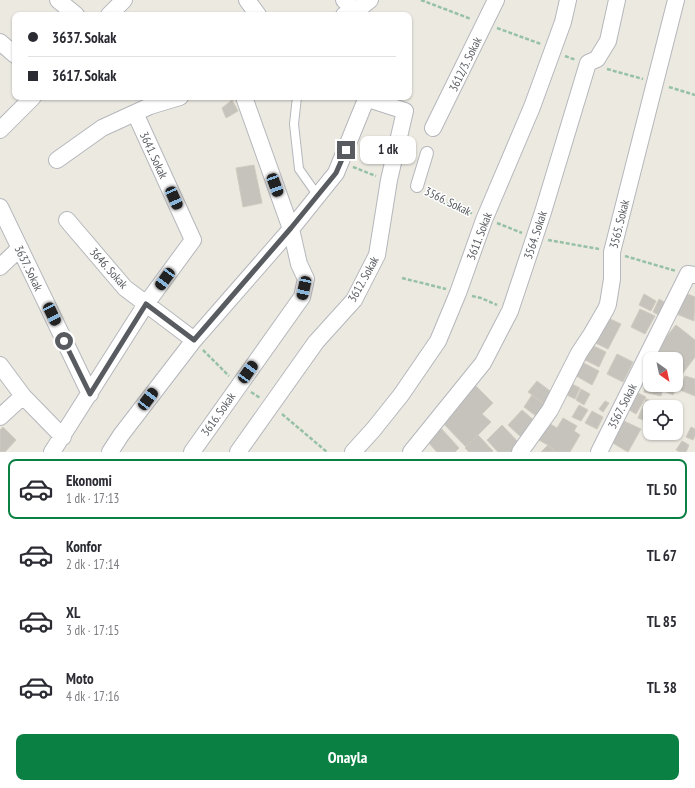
<!DOCTYPE html>
<html lang="tr">
<meta charset="utf-8">
<style>
:root{--surface:#fff;--page:#f7f7f7;--text:#2b2b33;--muted:#7c7c81;--line:#e1e1e2;--accent:#0b8043}
body{margin:0;font-family:"PT Sans Narrow",sans-serif;background:var(--page);color:var(--text);height:100vh;display:flex;flex-direction:column;font-size:15px;white-space:nowrap}
*{box-sizing:border-box;margin:0}
p{font-size:13px;color:var(--muted)}
.icon{flex:none;width:22px;height:22px;fill:none;stroke:currentColor;stroke-width:2;stroke-linecap:round;stroke-linejoin:round}
.map{position:relative;height:452px;overflow:hidden}
.sheet{display:flex;flex-direction:column;background:var(--surface);flex:1}
.sheet>*{flex:none}
.hud{position:absolute;left:12px;top:12px;width:400px;height:88px;border-radius:8px;box-shadow:0 1px 3px #0004;display:grid;align-content:center;height:88px;padding:0 16px;background:var(--surface)}
.needle{width:26px;rotate:147deg}
.buttons{position:absolute;left:643px;top:352px;display:grid;gap:8px}
.buttons a{display:grid;place-items:center;width:40px;height:40px;border-radius:8px;background:var(--surface);box-shadow:0 1px 3px #0004;font-size:20px}
.end{position:absolute;width:18px;height:18px;margin:-9px;border:5px solid #585b60;background:#fff;box-shadow:0 0 0 2px #fff}
.from{border-radius:50%}
.bubble{position:absolute;height:28px;border-radius:8px;background:var(--surface);box-shadow:0 1px 3px #0004;font-size:13px;font-weight:600;line-height:28px;text-align:center}
.car{position:absolute;width:12px;height:24px;margin:-12px -6px;border-radius:5px;box-shadow:0 0 3px 1px #0007;background:linear-gradient(#222 24%,#8ab4d8 0 40%,#222 0 76%,#8ab4d8 0 86%,#222 0)}
.hud b{display:flex;align-items:center;gap:14px;height:38px;font-size:15px}
.hud b+b{border-top:1px solid var(--line)}
.hud i{width:10px;height:10px;background:var(--text)}
ul{padding:7px 0 0;list-style:none}
li{display:flex;align-items:center;gap:12px;height:60px;margin:0 8px 6px;padding:0 8px;border:2px solid transparent;border-radius:8px}
li div{flex:1}
li b{display:block;font-size:15px}
li em{font-style:normal;font-weight:600}
li.selected{border-color:var(--accent)}
li>.icon{width:36px;height:36px;stroke-width:1.5}
.cta{display:flex;gap:8px;margin-top:auto;padding:8px 16px}
.cta a{flex:1;height:46px;border-radius:8px;background:var(--accent);color:#fff;font-size:16px;font-weight:600;line-height:46px;text-align:center}
.map>svg:first-child{display:block}
</style>
<div class="map">
<svg width="695" height="452" viewBox="0 0 695 452">
<rect width="100%" height="100%" fill="#ebe9e0"/>
<!-- building -->
<path fill="#c6c3bd" stroke="#cfcbbf" d="M232,100L238,111L226,118L222,108Z
M254,165L262,203L243,207L236,168Z
M683,292L695,297L694,321L674,313Z
M644,294L656,301L651,311L639,305Z
M659,299L666,303L659,315L653,312Z
M640,309L655,316L645,334L631,327Z
M604,316L621,324L608,349L591,341Z
M676,325L695,340V357L677,381L676,359H650V371L642,366Z
M588,343L606,352L599,367L581,358Z
M617,354L633,362L623,382L607,374Z
M580,361L599,371L592,385L573,374Z
M649,375L650,385H664L661,396L644,392Z
M685,376L695,379V396L680,390Z
M537,381L554,394L548,407L528,392Z
M572,384L580,388L575,399L567,395Z
M667,385H677L673,395L664,391Z
M476,386L493,403L482,414L491,422L466,447L441,421Z
M581,389L590,394L584,405L576,400Z
M636,392L646,397L636,414L626,408Z
M532,395L548,407L540,419L524,407Z
M646,399L657,403L655,407H650V419L648,422L638,418Z
M605,401L609,403L603,412L599,409Z
M579,405L588,410L581,421L572,417Z
M522,410L536,422L522,438L508,425Z
M592,411L603,417L597,429L585,423Z
M563,418L577,426L574,431L580,435L570,452H556L548,445L535,438L545,421L557,428Z
M624,421L641,429L628,452L611,442Z
M502,425L521,445L514,452H498L487,440Z
M439,426L459,448L455,452H437L425,439Z
M3,427L16,440L5,452H0V430Z
M691,427L695,429V436L693,440L686,437Z
M478,435L493,451L492,452H469L465,448Z
M682,441L689,445L686,452H680L676,450Z
M548,445L556,452H541Z"/>
<g fill="none" stroke-linecap="round" stroke-linejoin="round">
<defs>
<path id="service" d="M297,97L294,124L299,169L318,196"/>
<path id="pedestrian" d="M417,186L427,153"/>
<path id="minor" d="M58,0L76,15
M247,0L258,15
M344,0L356,11L344,15
M109,15L124,0
M356,15V11L370,0
M0,42L15,55
M433,128L496,0
M0,130L33,97
M57,160L102,128L150,106L180,97
M0,207L90,394
M67,220L125,288L194,340
M0,267L20,248
M0,365L23,396L63,437
M0,417L23,396
M52,452L146,304L193,240L135,113
M110,452L121,435L194,340L291,229L336,173L367,97
M192,452L302,297L306,279L299,264L291,229L244,97
M238,452L316,342L354,300L377,255L389,180L405,111L368,99
M353,452L373,430L401,395L438,341L458,293L484,220L532,107L563,22L568,0
M411,452L483,363L510,311L543,212L588,63L597,59L608,41L617,0
M520,452L550,410L579,353L591,335L606,309L608,304L612,279V252L676,0
M599,452L688,274L695,275"/>
</defs>
<!-- service casing -->
<use href="#service" stroke="#b5b7bc" stroke-width="10"/>
<!-- pedestrian casing -->
<use href="#pedestrian" stroke="#b5b7bc" stroke-width="14"/>
<!-- minor casing -->
<use href="#minor" stroke="#b5b7bc" stroke-width="18"/>
<!-- path -->
<path stroke="#97c1a6" stroke-width="2.5" stroke-dasharray="4 2" stroke-linecap="butt" d="M421,0L471,19
M497,28L541,44
M565,56L576,60
M607,69L643,79
M669,87L695,95
M353,167L376,176
M426,191L443,202L472,213
M497,223L522,233
M548,240L599,249
M625,256L676,271
M402,278L446,289
M472,296L481,298L497,305
M203,350L229,376
M251,392L260,398
M282,414L327,452"/>
<!-- service -->
<use href="#service" stroke="#fff" stroke-width="8"/>
<!-- pedestrian -->
<use href="#pedestrian" stroke="#fff" stroke-width="12"/>
<!-- minor -->
<use href="#minor" stroke="#fff" stroke-width="16"/>
</g>
<g fill="none" stroke-linecap="round" stroke-linejoin="round">
<!-- route -->
<path stroke="#585b60" stroke-width="5" d="M64,341L90,394L146,304L194,340L291,228L336,173L346,150"/>
</g>
<g text-anchor="middle" dominant-baseline="central" stroke-width="3" stroke-linejoin="round" paint-order="stroke">
<!-- street labels -->
<g font-size="12" fill="#585b60" stroke="#fff">
<text transform="translate(465 64) rotate(-64)">3612/3. Sokak</text>
<text transform="translate(154 155) rotate(65)">3641. Sokak</text>
<text transform="translate(448 201) rotate(26)">3566. Sokak</text>
<text transform="translate(619 224) rotate(-76)">3565. Sokak</text>
<text transform="translate(535 235) rotate(-72)">3564. Sokak</text>
<text transform="translate(479 236) rotate(-69)">3611. Sokak</text>
<text transform="translate(29 268) rotate(64)">3637. Sokak</text>
<text transform="translate(109 268) rotate(48)">3646. Sokak</text>
<text transform="translate(363 279) rotate(-61)">3612. Sokak</text>
<text transform="translate(622 406) rotate(-63)">3567. Sokak</text>
<text transform="translate(218 414) rotate(-55)">3616. Sokak</text>
</g>
</g>
</svg>
<div class="buttons">
<a><svg class="needle" viewBox="-14 -14 28 28"><path d="M0-13l5 13h-10z" fill="#e53935"/><path d="M0 13l5-13h-10z" fill="#7c7c81"/></svg></a>
<a><svg class="icon" aria-label="locate" viewBox="0 0 24 24"><circle cx="12" cy="12" r="6"/><path d="M12 2v4M12 18v4M2 12h4M18 12h4"/></svg></a>
</div>
<i class="end from" style="left:64px;top:341px"></i>
<i class="end" style="left:346px;top:150px"></i>
<div class="bubble" style="left:360px;top:136px;width:56px">1 dk</div>
<i class="car" style="left:275px;top:185px;rotate:160deg"></i>
<i class="car" style="left:174px;top:198px;rotate:156deg"></i>
<i class="car" style="left:165px;top:279px;rotate:216deg"></i>
<i class="car" style="left:304px;top:288px;rotate:192deg"></i>
<i class="car" style="left:52px;top:314px;rotate:154deg"></i>
<i class="car" style="left:248px;top:372px;rotate:35deg"></i>
<i class="car" style="left:148px;top:399px;rotate:37deg"></i>
<div class="hud">
<b><i class="from"></i>3637. Sokak</b>
<b><i></i>3617. Sokak</b>
</div>
</div>
<section class="sheet">
<ul>
<li class="selected"><svg class="icon" aria-label="car" viewBox="0 0 24 24"><path d="M5 17H2v-5l4-1 3-4h7l3 4 3 1v5h-3M9 17h6M6 11h13"/><circle cx="7" cy="17" r="2"/><circle cx="17" cy="17" r="2"/></svg><div><b>Ekonomi</b><p>1 dk · 17:13</p></div><em>TL 50</em></li>
<li><svg class="icon" aria-label="car" viewBox="0 0 24 24"><path d="M5 17H2v-5l4-1 3-4h7l3 4 3 1v5h-3M9 17h6M6 11h13"/><circle cx="7" cy="17" r="2"/><circle cx="17" cy="17" r="2"/></svg><div><b>Konfor</b><p>2 dk · 17:14</p></div><em>TL 67</em></li>
<li><svg class="icon" aria-label="car" viewBox="0 0 24 24"><path d="M5 17H2v-5l4-1 3-4h7l3 4 3 1v5h-3M9 17h6M6 11h13"/><circle cx="7" cy="17" r="2"/><circle cx="17" cy="17" r="2"/></svg><div><b>XL</b><p>3 dk · 17:15</p></div><em>TL 85</em></li>
<li><svg class="icon" aria-label="car" viewBox="0 0 24 24"><path d="M5 17H2v-5l4-1 3-4h7l3 4 3 1v5h-3M9 17h6M6 11h13"/><circle cx="7" cy="17" r="2"/><circle cx="17" cy="17" r="2"/></svg><div><b>Moto</b><p>4 dk · 17:16</p></div><em>TL 38</em></li>
</ul>
<div class="cta"><a>Onayla</a></div>
</section>
